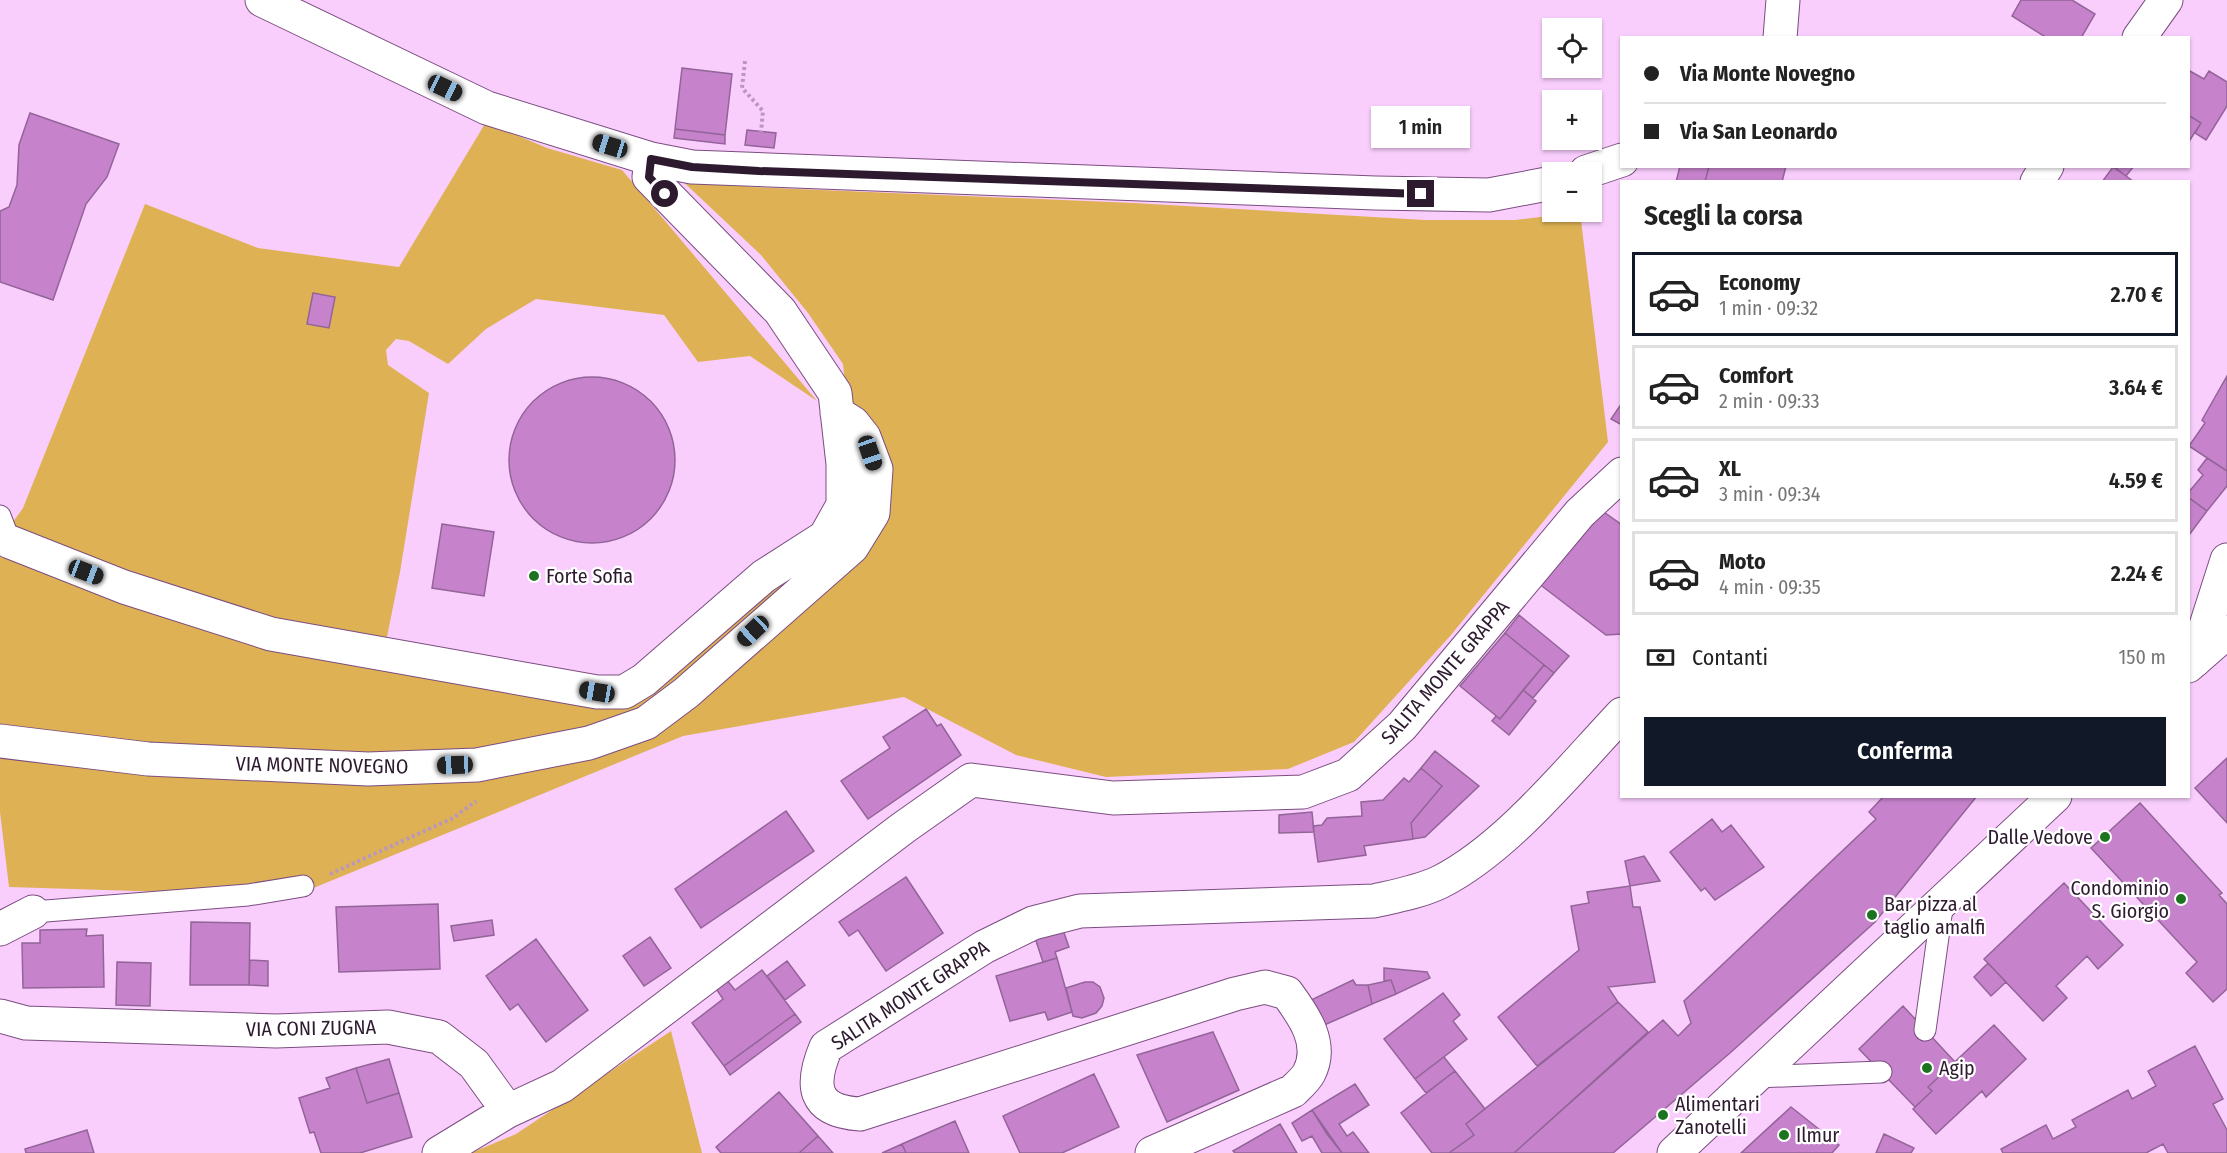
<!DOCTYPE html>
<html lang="it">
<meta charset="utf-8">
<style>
:root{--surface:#fff;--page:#f6f6f6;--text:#222;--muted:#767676;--line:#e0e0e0;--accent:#111827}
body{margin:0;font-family:"Fira Sans Condensed",sans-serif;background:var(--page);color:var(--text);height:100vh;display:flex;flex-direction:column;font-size:22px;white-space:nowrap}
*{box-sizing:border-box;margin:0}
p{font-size:20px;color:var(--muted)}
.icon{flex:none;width:33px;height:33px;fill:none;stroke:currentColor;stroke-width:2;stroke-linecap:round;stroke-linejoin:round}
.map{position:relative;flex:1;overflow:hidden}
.drawer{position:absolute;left:1620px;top:180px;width:570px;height:618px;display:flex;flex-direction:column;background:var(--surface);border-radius:0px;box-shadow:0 2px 4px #0004}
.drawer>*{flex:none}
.guide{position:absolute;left:1620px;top:36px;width:570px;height:132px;border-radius:0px;box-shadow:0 2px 4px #0004;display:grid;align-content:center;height:132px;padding:0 24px;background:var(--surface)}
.fabs{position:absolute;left:1542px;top:18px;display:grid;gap:12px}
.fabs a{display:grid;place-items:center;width:60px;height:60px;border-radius:0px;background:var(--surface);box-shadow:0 2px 4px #0004;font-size:30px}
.end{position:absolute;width:27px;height:27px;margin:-14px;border:8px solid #2d1a2f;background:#fff;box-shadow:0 0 0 3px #fff}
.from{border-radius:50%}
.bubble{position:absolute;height:42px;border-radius:0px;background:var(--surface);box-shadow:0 2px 4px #0004;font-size:20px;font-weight:600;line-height:42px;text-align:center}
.car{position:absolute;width:18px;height:36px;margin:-18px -9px;border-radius:8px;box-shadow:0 0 4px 2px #0007;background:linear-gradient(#222 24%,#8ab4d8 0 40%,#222 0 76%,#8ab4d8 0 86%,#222 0)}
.guide b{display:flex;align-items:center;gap:21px;height:57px;font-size:22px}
.guide b+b{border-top:2px solid var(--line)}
.guide i{width:15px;height:15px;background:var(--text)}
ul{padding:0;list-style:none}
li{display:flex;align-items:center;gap:18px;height:84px;margin:0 12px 9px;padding:0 12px;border:3px solid var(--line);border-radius:0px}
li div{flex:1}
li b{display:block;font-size:22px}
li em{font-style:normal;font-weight:600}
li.current{border-color:var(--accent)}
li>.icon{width:54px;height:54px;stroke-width:1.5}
h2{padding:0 24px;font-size:27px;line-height:72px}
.pay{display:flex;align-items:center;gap:15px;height:66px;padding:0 24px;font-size:22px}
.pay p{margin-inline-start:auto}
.button{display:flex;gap:12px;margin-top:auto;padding:12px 24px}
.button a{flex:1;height:69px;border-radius:0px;background:var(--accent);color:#fff;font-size:24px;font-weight:600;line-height:69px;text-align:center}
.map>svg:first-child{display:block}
</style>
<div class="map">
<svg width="2227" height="1153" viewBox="0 0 2227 1153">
<rect width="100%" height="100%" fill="#f9cefd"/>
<!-- green -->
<path fill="#deb254" d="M486,122L547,148L622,170L817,401L750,356L698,362L664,315L536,299L486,329L448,364L409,341L396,339L386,350L388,365L429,393L400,572L382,662L599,706L840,532L850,433L843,364L808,313L761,255L676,175L751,187L1134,203L1425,220H1515L1580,212L1608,442L1451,635L1354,742L1288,769L1106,777L1016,755L904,697L683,736L294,896L9,887L0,812V540L23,508L145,204L258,248L399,267Z
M671,1031L702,1153H471L516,1134Z"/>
<!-- building -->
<path fill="#c683cc" stroke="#936498" stroke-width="1.5" d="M2021,0H2072L2095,14L2081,38H2047L2012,16Z
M682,68L732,74L725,135L675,129Z
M2188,70L2204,79L2209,71L2227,82V106L2206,140L2195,133L2201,123L2188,115Z
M30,113L119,144L107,177L86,204L53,300L0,282V211L9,207L17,185L19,145Z
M2188,115L2201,123L2188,143Z
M675,129L725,135V144L674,138Z
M747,130L776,133L774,148L745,145Z
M1680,166H1709L1705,182H1676Z
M1709,166H1786L1782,182H1705Z
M2113,166H2134L2126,176Z
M2113,167L2126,176L2134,182H2102Z
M313,293L335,297L329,328L307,324Z
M2227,376V471L2189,446L2205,423L2202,420Z
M509 460a83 83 0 1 1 166 0a83 83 0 1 1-166 0Z
M1622,403V425L1611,419Z
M2207,458L2227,471V486L2207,511L2188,497V493L2203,475L2198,470Z
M2188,497L2207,511L2189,535L2188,534Z
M1598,508L1622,525V634L1606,635L1534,580Z
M442,524L494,532L484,596L432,588Z
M1519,615L1569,656L1554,673L1505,633Z
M1505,633L1544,665L1500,719L1460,686Z
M1544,665L1554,673L1533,698L1523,690Z
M1523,690L1536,701L1509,735L1492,721L1496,716L1500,719Z
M926,709L937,726L941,724L961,755L868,819L841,781L890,748L883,737Z
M1435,751L1479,786L1425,837L1413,839L1411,823L1442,786L1421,768Z
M2227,758V823L2195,788Z
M1421,768L1442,786L1411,823L1413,839L1364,846L1366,855L1318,862L1313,826L1322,825L1327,818L1362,816L1361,802L1383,800L1404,778L1409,782Z
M1884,796H1977L1875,922L1730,1053L1613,1153H1514L1663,1020L1678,1036L1691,1023L1684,1001L1876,819L1869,812Z
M2140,803L2222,893L2219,895L2227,904V989L2213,1002L2186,973L2197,962L2091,848Z
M786,811L814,851L701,928L675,889Z
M1312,812L1314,832L1279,833V815Z
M1712,819L1722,832L1731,825L1764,867L1715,900L1705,888L1701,891L1670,852Z
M1644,856L1660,881L1630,886L1625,861Z
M906,877L943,933L886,971L858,930L849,936L839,922Z
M2064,883L2123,945L2098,969L2087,956L2056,986L2067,998L2043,1021L1984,959Z
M1630,886L1633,907H1640L1655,982L1608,987L1618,1002L1537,1066L1498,1017L1579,950L1571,906L1589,903L1587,892Z
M438,904L440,969L339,972L336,907Z
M492,920L494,935L454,941L451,926Z
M191,922L250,923L249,985H190Z
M87,929L86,936L103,935L104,987L23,988L22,943H40V930Z
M1063,930L1069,947L1055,952L1057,958L1043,962L1035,938Z
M650,937L671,968L644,986L623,956Z
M536,939L588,1010L546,1042L518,1004L510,1010L486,976Z
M1057,958L1072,1012L1048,1020L1045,1012L1010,1021L996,976Z
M250,960L268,961V986L249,985Z
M787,961L805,985L785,1000L767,976Z
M117,962L151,963L150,1006L116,1005Z
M1988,963L2006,982L1991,996L1974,977Z
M1384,968L1427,972L1430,978L1396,994L1391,980L1384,981Z
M762,970L795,1014L724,1066L692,1023L723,999L715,987L726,979L735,990Z
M1353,980L1356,985H1368L1372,1004L1322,1026L1311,1000Z
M1391,980L1396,994L1372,1004L1368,985Z
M1085,982H1093L1100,987L1104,998L1102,1006L1096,1013L1082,1018L1073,1016L1066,988Z
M1443,993L1460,1015L1453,1021L1467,1039L1415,1079L1384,1039Z
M1618,1002L1648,1032L1514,1153H1449L1474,1135L1466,1124Z
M1903,1006L1955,1062L1928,1087L1932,1091L1915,1107L1859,1049Z
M795,1014L801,1022L730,1075L724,1066Z
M1994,1025L2026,1059L1986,1097L1982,1091L1936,1134L1913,1109L1932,1091L1928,1087Z
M1213,1032L1239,1090L1167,1122L1137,1055Z
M2195,1046L2223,1099L2213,1104L2227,1130V1153H2168L2163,1144L2146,1153H2003L2001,1149L2046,1125L2053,1139L2076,1127L2072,1120L2128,1090L2132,1099L2156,1086L2148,1071Z
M1444,1057L1455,1071L1426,1093L1415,1079Z
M389,1059L399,1093L367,1103L356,1068Z
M356,1068L367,1103L399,1093L412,1137L360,1153H321L314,1132L310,1133L299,1098L330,1088L326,1078Z
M1455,1071L1485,1109L1466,1124L1474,1135L1449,1153H1432L1401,1113Z
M1094,1074L1119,1127L1062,1153H1020L1003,1116Z
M1355,1084L1369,1105L1339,1124L1347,1136L1353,1132L1369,1153H1342L1312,1110Z
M779,1092L818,1136L799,1153H721L716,1147Z
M1791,1107L1839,1145L1832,1153H1741Z
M1312,1110L1327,1134L1342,1153H1322L1312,1136L1302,1141L1292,1123Z
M955,1121L969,1153H906L902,1144Z
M1280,1124L1297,1153H1235L1233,1151Z
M87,1130L94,1153H26L25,1149Z
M1884,1134L1914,1148L1911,1153H1876Z
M818,1136L833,1153H799Z
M902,1144L906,1153H882Z"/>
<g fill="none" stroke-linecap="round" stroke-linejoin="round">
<defs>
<path id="service" d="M0,516L10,542L0,539
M33,912L248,895L303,886
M1925,1030L1943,901
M1756,1077L1881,1072"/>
<path id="minor" d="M262,0L487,108L651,159L692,167L1375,193L1489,195L1552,183
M1780,38L1783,0
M2139,38L2166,0
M1586,172L1622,160
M2037,182L2047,166
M10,542L124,587L271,634L597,692H624L644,680L764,576L825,537L843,505V464L835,393L780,311L649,177L651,159
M2195,660L2227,560
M0,741L148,759L368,769L477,765L589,743L646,723L686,693L852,547L873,513L876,469L864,437L853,423L837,413
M0,929L33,912
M0,1016L26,1023L276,1031L388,1027L439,1037L474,1064L508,1111L439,1153
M508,1111L562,1086L903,828L971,780L1113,798L1303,792L1348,775L1402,726L1580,513L1622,474
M1152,1153L1293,1091C1298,1086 1306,1079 1309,1073C1324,1044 1304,1016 1287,993L1265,987L1235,994L860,1114C812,1111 810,1085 826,1047L984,947L1033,923L1080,911L1374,901C1396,896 1419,892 1440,882C1507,848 1570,769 1622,714"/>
<path id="secondary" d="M2188,666L2227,632
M1674,1153L2055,796"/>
</defs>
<!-- service casing -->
<use href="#service" stroke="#7b4d80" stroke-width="23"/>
<!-- minor casing -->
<use href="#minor" stroke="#7b4d80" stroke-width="35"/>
<!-- secondary casing -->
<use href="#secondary" stroke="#7b4d80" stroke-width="35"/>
<!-- path -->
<path stroke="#ba97be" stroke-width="4" stroke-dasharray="3 3" stroke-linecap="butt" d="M745,61L742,88L763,111L761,132
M330,874L453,818L476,801"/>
<!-- service -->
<use href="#service" stroke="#fff" stroke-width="21"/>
<!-- minor -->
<use href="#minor" stroke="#fff" stroke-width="33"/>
<!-- secondary -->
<use href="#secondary" stroke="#fff" stroke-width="33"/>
</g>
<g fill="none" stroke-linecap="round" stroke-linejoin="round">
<!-- route -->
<path stroke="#2d1a2f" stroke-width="8" d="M665,194L649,177L651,159L692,167L759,171L1421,194"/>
</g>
<!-- markers -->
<g fill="#1c7420" stroke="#fff" stroke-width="2">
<circle cx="534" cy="576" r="6"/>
<circle cx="2105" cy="837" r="6"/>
<circle cx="2181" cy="899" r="6"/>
<circle cx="1872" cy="915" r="6"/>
<circle cx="1927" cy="1068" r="6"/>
<circle cx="1663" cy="1115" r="6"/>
<circle cx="1784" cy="1135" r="6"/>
</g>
<g text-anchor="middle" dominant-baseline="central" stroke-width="4.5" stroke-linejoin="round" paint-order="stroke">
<!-- poi labels -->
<g font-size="20" fill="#2d1a2f" stroke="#fff" text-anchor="start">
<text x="546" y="576">Forte Sofia</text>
<text x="2093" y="837" text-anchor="end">Dalle Vedove</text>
<text x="2169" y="888" text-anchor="end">Condominio<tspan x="2169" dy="23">S. Giorgio</tspan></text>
<text x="1884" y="904">Bar pizza al<tspan x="1884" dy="23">taglio amalfi</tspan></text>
<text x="1939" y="1068">Agip</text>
<text x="1675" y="1104">Alimentari<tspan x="1675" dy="23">Zanotelli</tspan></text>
<text x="1796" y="1135">Ilmur</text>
</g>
<!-- street labels -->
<g font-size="20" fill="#2d1a2f" stroke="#fff">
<text transform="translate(1445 672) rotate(-49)">SALITA MONTE GRAPPA</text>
<text transform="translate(322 765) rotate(1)">VIA MONTE NOVEGNO</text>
<text transform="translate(910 995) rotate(-33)">SALITA MONTE GRAPPA</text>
<text transform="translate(311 1028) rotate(-1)">VIA CONI ZUGNA</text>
</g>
</g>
</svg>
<div class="fabs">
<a><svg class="icon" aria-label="locate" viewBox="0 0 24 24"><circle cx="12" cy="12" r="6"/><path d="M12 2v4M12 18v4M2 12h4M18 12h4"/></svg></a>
<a>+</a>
<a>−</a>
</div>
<i class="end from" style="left:665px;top:194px"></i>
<i class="end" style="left:1421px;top:194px"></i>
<div class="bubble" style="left:1371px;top:106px;width:99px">1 min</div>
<i class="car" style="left:445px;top:88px;rotate:115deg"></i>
<i class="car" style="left:610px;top:146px;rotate:287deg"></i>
<i class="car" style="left:870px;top:453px;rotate:161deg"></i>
<i class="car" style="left:86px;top:572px;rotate:111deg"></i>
<i class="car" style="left:753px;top:631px;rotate:227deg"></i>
<i class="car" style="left:597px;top:692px;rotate:280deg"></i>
<i class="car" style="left:455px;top:765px;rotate:268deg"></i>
<div class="guide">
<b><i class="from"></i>Via Monte Novegno</b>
<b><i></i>Via San Leonardo</b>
</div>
<section class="drawer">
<h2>Scegli la corsa</h2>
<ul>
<li class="current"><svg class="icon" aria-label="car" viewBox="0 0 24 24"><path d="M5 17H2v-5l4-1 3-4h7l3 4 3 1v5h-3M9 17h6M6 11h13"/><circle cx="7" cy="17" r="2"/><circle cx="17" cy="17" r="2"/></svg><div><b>Economy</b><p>1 min · 09:32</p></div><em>2.70 €</em></li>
<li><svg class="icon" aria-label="car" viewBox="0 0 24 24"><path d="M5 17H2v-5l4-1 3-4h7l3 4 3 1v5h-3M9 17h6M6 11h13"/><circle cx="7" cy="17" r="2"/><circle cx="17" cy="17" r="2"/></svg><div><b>Comfort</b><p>2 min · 09:33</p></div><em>3.64 €</em></li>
<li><svg class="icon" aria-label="car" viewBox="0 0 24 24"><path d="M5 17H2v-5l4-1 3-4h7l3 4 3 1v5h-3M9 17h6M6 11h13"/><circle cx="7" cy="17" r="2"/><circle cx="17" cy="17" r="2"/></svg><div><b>XL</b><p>3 min · 09:34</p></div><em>4.59 €</em></li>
<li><svg class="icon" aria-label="car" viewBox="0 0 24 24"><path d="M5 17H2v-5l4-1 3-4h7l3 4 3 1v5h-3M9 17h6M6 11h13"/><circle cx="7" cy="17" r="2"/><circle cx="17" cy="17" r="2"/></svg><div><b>Moto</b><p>4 min · 09:35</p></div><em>2.24 €</em></li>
</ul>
<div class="pay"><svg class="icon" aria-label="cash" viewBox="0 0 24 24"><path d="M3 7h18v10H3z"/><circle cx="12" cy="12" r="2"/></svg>Contanti<p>150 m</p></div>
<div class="button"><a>Conferma</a></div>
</section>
</div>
